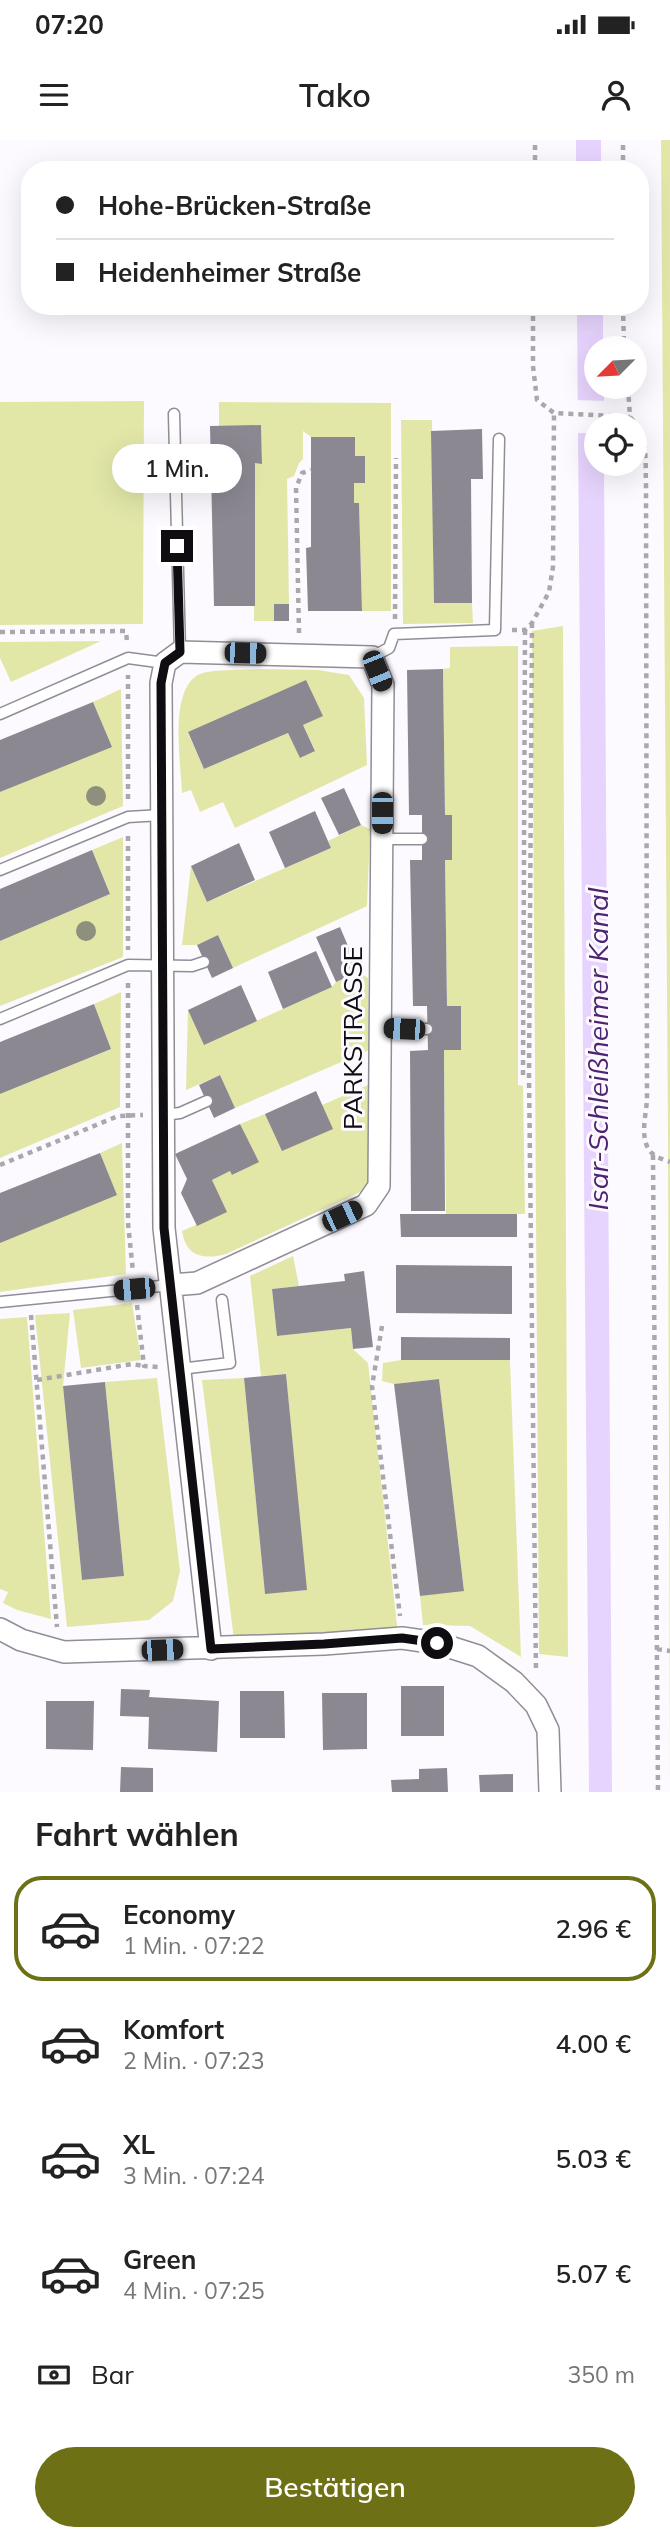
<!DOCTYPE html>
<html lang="de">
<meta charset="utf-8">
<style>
:root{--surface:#fff;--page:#f2f2f2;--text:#222;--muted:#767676;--line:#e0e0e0;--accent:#6d7015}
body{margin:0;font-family:Mulish,sans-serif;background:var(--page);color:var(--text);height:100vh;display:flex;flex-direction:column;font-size:26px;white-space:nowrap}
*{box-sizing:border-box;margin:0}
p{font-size:23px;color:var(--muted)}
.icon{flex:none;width:38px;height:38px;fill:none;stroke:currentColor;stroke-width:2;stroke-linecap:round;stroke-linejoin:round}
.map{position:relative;height:1652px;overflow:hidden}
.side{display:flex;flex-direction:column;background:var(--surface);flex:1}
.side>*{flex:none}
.banner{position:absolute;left:21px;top:21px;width:628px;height:154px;border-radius:28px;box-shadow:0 7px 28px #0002;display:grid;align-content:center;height:154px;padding:0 35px;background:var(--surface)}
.needle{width:46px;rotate:246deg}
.fabs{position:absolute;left:584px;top:196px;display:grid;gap:14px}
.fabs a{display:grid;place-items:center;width:63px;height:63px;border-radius:50%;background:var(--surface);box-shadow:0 7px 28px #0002;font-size:35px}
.end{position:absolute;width:32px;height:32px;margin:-16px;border:9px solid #0f0d11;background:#fff;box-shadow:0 0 0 4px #fff}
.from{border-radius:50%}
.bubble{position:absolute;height:49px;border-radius:24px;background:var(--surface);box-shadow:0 7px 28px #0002;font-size:23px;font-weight:600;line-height:49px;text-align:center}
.car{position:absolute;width:21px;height:42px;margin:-21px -10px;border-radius:9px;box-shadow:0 0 5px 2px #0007;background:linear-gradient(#222 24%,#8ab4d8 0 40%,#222 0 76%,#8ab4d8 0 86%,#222 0)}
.banner b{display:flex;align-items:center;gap:24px;height:66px;font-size:26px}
.banner b+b{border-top:2px solid var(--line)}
.banner i{width:18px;height:18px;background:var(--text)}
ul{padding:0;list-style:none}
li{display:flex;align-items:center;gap:21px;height:105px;margin:0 14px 10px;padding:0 21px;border:4px solid transparent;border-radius:28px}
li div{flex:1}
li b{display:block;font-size:26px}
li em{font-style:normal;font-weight:600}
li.on{border-color:var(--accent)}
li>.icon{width:63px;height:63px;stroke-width:1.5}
h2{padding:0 35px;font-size:32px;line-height:84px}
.pay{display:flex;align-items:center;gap:18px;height:77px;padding:0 35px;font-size:26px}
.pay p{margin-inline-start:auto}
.action{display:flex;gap:14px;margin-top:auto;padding:14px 35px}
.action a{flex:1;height:80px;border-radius:42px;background:var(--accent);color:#fff;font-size:28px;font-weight:600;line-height:80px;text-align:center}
.status{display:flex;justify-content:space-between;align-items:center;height:49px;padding:0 35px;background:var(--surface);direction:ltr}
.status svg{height:19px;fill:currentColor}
header{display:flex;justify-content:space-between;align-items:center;height:91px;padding:0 35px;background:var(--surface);font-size:32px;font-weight:600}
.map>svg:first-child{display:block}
</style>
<div class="status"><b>07:20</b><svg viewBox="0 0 49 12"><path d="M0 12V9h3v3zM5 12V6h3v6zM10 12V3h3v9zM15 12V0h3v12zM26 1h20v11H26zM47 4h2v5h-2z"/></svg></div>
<header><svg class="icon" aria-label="menu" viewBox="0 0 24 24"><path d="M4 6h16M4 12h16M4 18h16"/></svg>Tako<svg class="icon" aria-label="person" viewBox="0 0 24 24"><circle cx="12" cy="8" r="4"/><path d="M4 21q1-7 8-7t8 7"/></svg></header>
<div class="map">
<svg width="670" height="1652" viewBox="0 0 670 1652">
<rect width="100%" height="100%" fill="#fcfafe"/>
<!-- green -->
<path fill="#e2e7a8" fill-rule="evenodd" d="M661,0H670V1652L668,992Z
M144,261L143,484L0,485V262Z
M219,262L391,263V471H362L359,364L354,363V297H311L303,291V319L299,323L294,336L287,339L289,464H274V481H254L255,323H262L261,286H219Z
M401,280H432L434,463H472L473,483L403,484Z
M563,486L568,1517L539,1514L532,491Z
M101,501L11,542L0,518V502Z
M518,506V945L523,946L525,1074H446L444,910H461V866H447L445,720H452V675H445L443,529L450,528V507Z
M260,529L318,530L349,535L364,558L367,625L235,688L223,662L200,672L191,650L182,653C181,623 168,548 200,534C210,529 247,530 260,529ZM322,576L303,585L315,610L301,618L288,593L204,629L188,593Z
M121,549L123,666L0,718V652L111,606L93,562Z
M361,685L370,689L367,766L233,828L218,795L197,805H182L191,726L207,762L331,708L328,701Z
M123,697V817L0,866V801L110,754L92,710Z
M359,832L368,838L369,910L235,968L220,935L186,950L188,870L205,904L332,847L336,842Z
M121,852L120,967L0,1018V954L111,909L94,864Z
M368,945L369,1048L226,1114C204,1120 186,1117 182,1091L226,1072L212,1040L230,1031L233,1035L258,1022L240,984L265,974L322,965Z
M122,1003L126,1134L0,1152V1102L116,1053L100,1013Z
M293,1116L299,1146L272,1149L277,1196L351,1188L353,1209L368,1223L398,1494L234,1500L202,1240L244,1238L265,1453L306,1450L286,1234L261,1236L250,1136Z
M132,1163L141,1220L81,1228L73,1170Z
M70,1173L63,1246L82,1440L124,1436L105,1242L157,1238L180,1431L173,1461L149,1480L67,1487L35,1175Z
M27,1177L51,1479L17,1470L3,1463L8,1452L0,1449V1179Z
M401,1220H510L521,1517L470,1486L423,1485L420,1456L464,1450L439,1239L394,1244L382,1241L383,1223Z"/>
<!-- water -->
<path fill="#e7d4fe" d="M576,0H601V30H576Z
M577,166H603V208H597V247H604V285H597V324H604L612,1652H589Z"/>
<!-- pier -->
<path fill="#fcfafe" d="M574,260L607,261L608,285H597V293H574Z"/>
<!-- building -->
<path fill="#8c8892" d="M261,285L262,324L255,323V466H214L210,286Z
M482,289L483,339H471L472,463H434L431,291Z
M311,297H355V316H365V343H354V363H359L362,471H308L306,408L311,407Z
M274,464H289V481H274Z
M443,529L445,675H452V720H445L447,866H461V910H444L445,1071H411L410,911L428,910L427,866H413L410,720H422V675H409L407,530Z
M306,540L323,576L303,585L315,611L300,618L288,593L204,629L188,592Z
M93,562L112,607L0,652V600Z
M344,648L361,685L339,695L321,658Z
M315,671L331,708L285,728L269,692Z
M239,703L255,740L207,762L191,726Z
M92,710L110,754L0,801V749Z
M340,787L359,832L336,842L316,797Z
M218,795L233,828L212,838L197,805Z
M316,811L332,847L283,869L268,832Z
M241,845L257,881L204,905L188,870Z
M94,864L111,909L0,954V902Z
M220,935L235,968L214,978L199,945Z
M316,951L333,989L282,1011L265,974Z
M240,984L259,1022L232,1035L230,1031L212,1040L227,1072L197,1086L181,1053L187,1039L175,1014Z
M100,1013L117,1055L0,1103V1053Z
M400,1074H517V1097H401Z
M396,1125L512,1126V1174L396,1173Z
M364,1131L373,1207L353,1209L351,1188L277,1196L272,1149L345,1141L344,1134Z
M401,1197L510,1198V1220H401Z
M286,1234L307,1450L265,1454L244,1238Z
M439,1239L464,1451L420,1456L394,1244Z
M105,1242L124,1436L82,1440L63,1246Z
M401,1546H444V1596H401Z
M121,1549L150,1550L149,1557L219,1561L217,1612L148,1609L149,1577L120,1576Z
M240,1551H284L285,1598H240Z
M322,1553H367V1609L323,1610Z
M46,1561H94L93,1610L46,1609Z
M121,1627L153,1628V1652H120Z
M447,1628L448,1652H392L391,1640L419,1639V1629Z
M513,1634V1652H480L479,1635Z"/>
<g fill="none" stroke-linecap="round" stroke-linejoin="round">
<defs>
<path id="lane" d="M174,274L180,512
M372,517L389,508L394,494L495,490L499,299
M0,574L128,518L165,523
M382,699H422
M0,730L128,677L161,675
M0,879L128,825L192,826L204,822
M381,888L427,889
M163,975L180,973L207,961
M0,1162L171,1145
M180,1229L230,1223L222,1160"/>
<path id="street" d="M172,1145L197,1143L366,1065L379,1046L383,545L372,517L180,512L165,523L161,543L164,1088L211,1509
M0,1489L21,1500L64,1512L324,1504L402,1498L437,1503L478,1516L514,1542L536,1565L548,1590L550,1652"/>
</defs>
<!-- lane casing -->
<use href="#lane" stroke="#918d97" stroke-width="13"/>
<!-- street casing -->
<use href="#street" stroke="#918d97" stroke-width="24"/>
<!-- path -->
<path stroke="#aaa8ac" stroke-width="4.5" stroke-dasharray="5 5" stroke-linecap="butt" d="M535,30V0
M623,30V0
M533,166V226L537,260L554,273L630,277
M623,166L624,208
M628,247L630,277
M630,277C649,297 645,320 646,345L647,960C646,976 638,1003 654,1015C658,1018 665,1020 670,1022
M395,479L396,318
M532,483L529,936L536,1532
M512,490H525L532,483L549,452L553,427L554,273
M525,490L523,935L529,936
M0,492L126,491L127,502
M299,493L296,348L302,333L311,330
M128,659V535
M128,696V810
M128,843V1083L133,1132
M653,1015L658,1652
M0,1025L118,976L143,975
M137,1165L144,1226L158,1227
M31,1175L57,1487
M382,1186L372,1246L400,1476
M37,1240L132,1224L144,1226
M657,1509L670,1511"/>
<!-- lane -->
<use href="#lane" stroke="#fff" stroke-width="10"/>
<!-- street -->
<use href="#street" stroke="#fff" stroke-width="21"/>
</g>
<!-- trees -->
<g fill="#8f8f7e">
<circle cx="96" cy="656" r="10"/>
<circle cx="86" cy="791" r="10"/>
</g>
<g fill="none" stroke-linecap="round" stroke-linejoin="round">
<!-- route -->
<path stroke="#0f0d11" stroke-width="9" d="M177,406L180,512L165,523L161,543L164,1088L211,1509L324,1504L402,1498L437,1503"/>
</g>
<g text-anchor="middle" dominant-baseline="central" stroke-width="6" stroke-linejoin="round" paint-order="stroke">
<!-- street labels -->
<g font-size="26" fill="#0f0d11" stroke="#fcfafe">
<text transform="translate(352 898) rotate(-90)">PARKSTRASSE</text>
</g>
<!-- water labels -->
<g font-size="28" font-style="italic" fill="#4e2372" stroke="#fcfafe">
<text transform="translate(597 909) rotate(-90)">Isar-Schleißheimer Kanal</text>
</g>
</g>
</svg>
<div class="fabs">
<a><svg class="needle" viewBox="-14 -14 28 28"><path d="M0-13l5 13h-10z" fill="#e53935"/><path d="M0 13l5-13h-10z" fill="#767676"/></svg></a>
<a><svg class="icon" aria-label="locate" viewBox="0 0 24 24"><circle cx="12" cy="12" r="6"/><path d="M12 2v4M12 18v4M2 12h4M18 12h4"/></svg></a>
</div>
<i class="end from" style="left:437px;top:1503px"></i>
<i class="end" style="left:177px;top:406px"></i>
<div class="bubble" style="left:112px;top:304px;width:130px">1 Min.</div>
<i class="car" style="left:245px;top:513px;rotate:91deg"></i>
<i class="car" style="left:377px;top:531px;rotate:158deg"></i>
<i class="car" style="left:382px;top:673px;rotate:180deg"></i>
<i class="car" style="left:404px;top:889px;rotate:272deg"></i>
<i class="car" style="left:342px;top:1076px;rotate:65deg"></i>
<i class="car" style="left:134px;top:1149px;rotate:265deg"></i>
<i class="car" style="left:162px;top:1510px;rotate:88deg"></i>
<div class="banner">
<b><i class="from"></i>Hohe-Brücken-Straße</b>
<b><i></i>Heidenheimer Straße</b>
</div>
</div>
<section class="side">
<h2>Fahrt wählen</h2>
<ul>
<li class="on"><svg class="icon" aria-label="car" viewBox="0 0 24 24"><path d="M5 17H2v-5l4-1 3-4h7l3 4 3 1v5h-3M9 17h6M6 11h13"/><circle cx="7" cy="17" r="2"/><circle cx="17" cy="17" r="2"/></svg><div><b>Economy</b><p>1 Min. · 07:22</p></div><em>2.96 €</em></li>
<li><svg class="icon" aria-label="car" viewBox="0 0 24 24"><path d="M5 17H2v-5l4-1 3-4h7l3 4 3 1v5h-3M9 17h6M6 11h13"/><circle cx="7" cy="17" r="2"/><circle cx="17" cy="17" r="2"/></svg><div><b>Komfort</b><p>2 Min. · 07:23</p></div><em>4.00 €</em></li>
<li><svg class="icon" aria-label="car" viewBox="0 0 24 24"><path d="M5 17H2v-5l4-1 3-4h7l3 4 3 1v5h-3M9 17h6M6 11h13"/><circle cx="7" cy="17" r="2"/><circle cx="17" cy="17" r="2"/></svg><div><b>XL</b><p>3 Min. · 07:24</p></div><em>5.03 €</em></li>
<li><svg class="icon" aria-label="car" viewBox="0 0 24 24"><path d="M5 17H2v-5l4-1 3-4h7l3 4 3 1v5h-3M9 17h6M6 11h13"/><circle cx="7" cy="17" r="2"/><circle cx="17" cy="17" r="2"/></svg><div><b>Green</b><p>4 Min. · 07:25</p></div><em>5.07 €</em></li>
</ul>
<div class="pay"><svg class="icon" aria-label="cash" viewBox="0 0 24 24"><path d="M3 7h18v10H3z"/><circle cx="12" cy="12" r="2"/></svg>Bar<p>350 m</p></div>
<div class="action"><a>Bestätigen</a></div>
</section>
